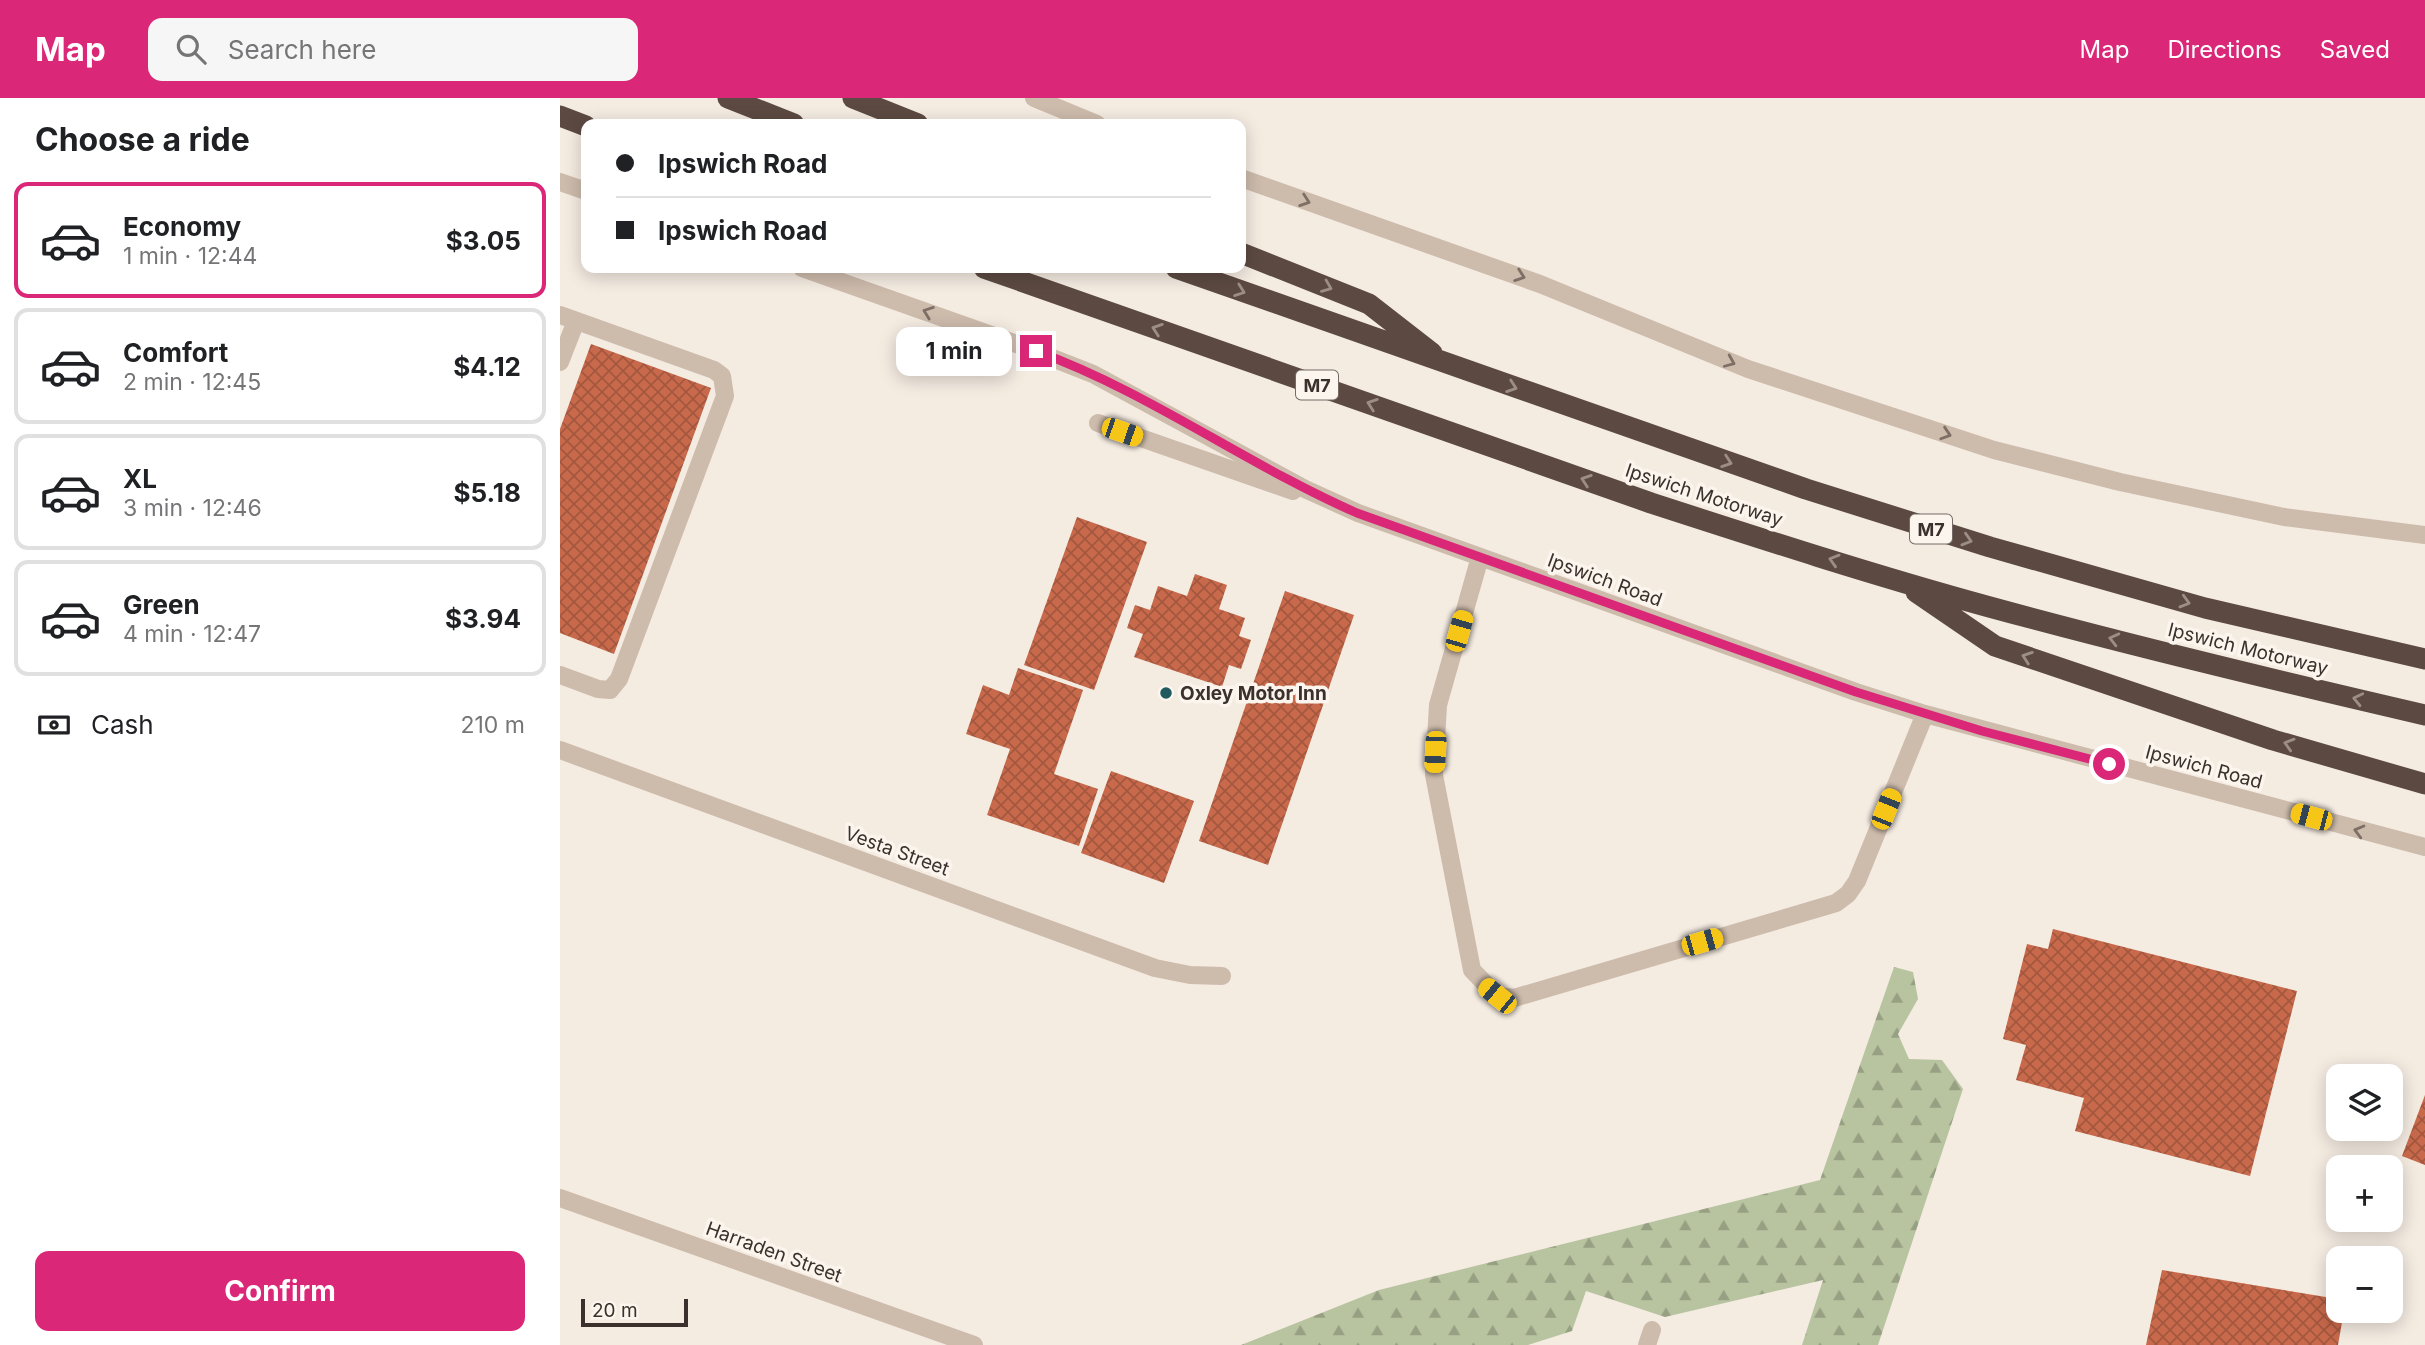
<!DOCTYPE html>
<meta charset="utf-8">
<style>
:root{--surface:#fff;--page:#f6f6f6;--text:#202124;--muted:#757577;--line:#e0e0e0;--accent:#db2777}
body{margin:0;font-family:Inter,sans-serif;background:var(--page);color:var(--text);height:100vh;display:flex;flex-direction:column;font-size:26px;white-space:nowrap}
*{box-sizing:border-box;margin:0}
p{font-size:23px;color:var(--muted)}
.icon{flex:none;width:38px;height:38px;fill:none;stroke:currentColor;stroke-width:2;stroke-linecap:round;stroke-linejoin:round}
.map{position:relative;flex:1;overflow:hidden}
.details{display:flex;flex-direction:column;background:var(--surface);width:560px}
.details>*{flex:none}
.hud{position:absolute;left:21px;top:21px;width:665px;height:154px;border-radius:14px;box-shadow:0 4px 18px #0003;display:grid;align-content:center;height:154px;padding:0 35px;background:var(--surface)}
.buttons{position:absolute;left:1766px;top:966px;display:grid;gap:14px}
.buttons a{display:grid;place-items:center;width:77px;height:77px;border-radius:14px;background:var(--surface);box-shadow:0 4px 18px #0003;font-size:35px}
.scale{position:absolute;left:21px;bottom:18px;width:107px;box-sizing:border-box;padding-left:7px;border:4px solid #3b302b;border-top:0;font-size:19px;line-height:24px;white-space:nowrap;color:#3b302b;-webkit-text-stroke:5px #fbf5ee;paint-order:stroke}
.end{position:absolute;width:32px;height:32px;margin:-16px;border:9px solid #db2777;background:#fff;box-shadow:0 0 0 4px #fff}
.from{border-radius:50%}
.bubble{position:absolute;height:49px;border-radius:14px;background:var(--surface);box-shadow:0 4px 18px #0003;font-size:23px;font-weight:700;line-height:49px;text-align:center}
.car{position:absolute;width:21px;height:42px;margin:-21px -10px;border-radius:9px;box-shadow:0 0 5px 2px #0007;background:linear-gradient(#f5c518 24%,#345 0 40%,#f5c518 0 76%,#345 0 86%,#f5c518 0)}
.hud b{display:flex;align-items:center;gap:24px;height:66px;font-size:26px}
.hud b+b{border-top:2px solid var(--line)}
.hud i{width:18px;height:18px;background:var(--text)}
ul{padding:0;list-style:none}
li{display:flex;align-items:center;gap:21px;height:116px;margin:0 14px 10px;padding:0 21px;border:4px solid var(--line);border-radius:14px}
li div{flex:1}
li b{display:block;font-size:26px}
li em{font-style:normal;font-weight:700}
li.on{border-color:var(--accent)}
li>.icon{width:63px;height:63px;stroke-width:1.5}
h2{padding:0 35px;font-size:32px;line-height:84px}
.pay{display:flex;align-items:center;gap:18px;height:77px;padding:0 35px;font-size:26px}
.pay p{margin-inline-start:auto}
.action{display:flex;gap:14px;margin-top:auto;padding:14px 35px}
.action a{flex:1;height:80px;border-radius:14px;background:var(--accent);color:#fff;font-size:28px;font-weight:700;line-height:80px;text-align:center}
header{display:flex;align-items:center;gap:42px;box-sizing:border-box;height:98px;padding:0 35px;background:var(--accent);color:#fff}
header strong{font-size:33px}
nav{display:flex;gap:38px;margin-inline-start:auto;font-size:24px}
.search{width:490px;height:63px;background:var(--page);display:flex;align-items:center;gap:18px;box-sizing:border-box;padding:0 24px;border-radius:14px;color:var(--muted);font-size:26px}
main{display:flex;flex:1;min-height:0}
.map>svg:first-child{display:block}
</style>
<header>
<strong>Map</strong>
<div class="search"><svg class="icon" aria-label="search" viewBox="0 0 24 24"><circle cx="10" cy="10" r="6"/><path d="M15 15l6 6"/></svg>Search here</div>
<nav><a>Map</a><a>Directions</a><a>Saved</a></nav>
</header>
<main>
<section class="details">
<h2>Choose a ride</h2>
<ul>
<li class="on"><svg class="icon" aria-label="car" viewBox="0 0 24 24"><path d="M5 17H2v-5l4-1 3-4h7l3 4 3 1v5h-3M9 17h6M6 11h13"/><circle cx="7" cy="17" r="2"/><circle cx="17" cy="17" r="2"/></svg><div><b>Economy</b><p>1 min · 12:44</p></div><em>$3.05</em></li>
<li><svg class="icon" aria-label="car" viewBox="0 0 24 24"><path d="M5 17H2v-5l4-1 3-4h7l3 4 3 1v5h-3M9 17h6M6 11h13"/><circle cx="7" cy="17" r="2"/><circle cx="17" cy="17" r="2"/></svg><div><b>Comfort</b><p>2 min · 12:45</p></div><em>$4.12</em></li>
<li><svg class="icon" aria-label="car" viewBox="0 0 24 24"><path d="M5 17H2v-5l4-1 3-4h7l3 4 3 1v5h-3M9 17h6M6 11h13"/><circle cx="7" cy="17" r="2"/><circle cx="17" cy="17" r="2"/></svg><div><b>XL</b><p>3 min · 12:46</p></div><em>$5.18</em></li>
<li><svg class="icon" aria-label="car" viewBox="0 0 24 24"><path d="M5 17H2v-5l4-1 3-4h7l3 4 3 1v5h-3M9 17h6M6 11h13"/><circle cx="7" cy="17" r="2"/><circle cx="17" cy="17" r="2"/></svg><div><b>Green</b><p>4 min · 12:47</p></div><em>$3.94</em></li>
</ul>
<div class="pay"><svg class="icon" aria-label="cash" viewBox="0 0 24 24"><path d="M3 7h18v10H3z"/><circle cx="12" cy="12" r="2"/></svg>Cash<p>210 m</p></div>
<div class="action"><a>Confirm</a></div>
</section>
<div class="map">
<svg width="1865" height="1247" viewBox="0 0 1865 1247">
<defs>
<pattern id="forest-firs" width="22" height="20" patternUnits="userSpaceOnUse" patternTransform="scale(1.75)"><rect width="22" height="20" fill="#b8c4a0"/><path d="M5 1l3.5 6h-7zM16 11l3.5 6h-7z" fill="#97a083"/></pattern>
<pattern id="building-cross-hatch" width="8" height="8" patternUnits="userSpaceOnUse" patternTransform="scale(1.75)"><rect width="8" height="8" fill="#c8694b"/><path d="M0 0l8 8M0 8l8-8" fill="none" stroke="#a4573f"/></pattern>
</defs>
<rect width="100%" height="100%" fill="#f4ebe1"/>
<!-- forest -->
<path fill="url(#forest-firs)" d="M1334,869L1353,874L1358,901L1338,936L1349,961L1382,962L1403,991L1318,1247H1242L1263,1182L1105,1219L1026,1193L1012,1233L968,1247H681L819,1192L1260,1082Z"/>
<!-- building -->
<path fill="url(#building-cross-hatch)" d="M31,246L151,290L54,556L0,535V331Z
M517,419L587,444L534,592L464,567Z
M635,476L667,487L659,511L685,520L679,538L691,542L681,571L669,567L662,589L574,559L583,536L567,530L575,507L590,512L598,488L627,498Z
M725,493L794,517L708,767L639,743Z
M458,570L523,592L494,676L538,691L519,748L427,717L450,651L406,636L423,587L449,597Z
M551,673L634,703L604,785L521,755Z
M1493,831L1737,893L1690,1078L1515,1033L1524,1000L1456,982L1466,947L1443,941L1467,846L1488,851Z
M1865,997V1067L1842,1058Z
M1602,1172L1778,1201V1213H1784L1778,1247H1586Z"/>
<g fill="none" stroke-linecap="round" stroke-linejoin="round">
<!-- minor -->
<path stroke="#cdbbac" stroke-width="18" d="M474,0L537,26
M681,80L980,186L1188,271L1434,352L1560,384L1724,419L1865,437
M0,84L26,93
M242,170L454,245L533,276L745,391L798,415L1296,594L1365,616L1865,749
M0,217L154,272L162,278L165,298L59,581L50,592L38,591L0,577
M0,264L16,223
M538,325L733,393
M920,459L878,607L874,677L912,872L937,898L954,900L1276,805L1288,796L1297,783L1365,616
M0,652L595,870L630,877L662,878
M0,1100L414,1247
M1087,1247L1092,1232"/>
<!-- highway -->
<path stroke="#5c4a42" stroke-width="21" d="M168,0L234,26
M293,0L358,26
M0,18L26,28
M681,155L809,206L872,255
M424,170L1091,405C1202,441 1313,477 1426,508C1572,548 1718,583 1865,617
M616,170L1246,391L1430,449L1645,510L1865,561
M1356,494L1435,548L1713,642L1865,686"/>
</g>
<!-- one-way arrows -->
<defs><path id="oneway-chevron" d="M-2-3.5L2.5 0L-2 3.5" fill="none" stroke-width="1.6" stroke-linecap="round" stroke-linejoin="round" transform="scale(1.75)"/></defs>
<g stroke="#7d6f65">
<use href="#oneway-chevron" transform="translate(745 103) rotate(19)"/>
<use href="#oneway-chevron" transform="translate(960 178) rotate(19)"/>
<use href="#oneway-chevron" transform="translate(368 214) rotate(-160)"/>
<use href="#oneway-chevron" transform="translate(1170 264) rotate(23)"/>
<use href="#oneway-chevron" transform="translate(1386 336) rotate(18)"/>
<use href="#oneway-chevron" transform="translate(1799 733) rotate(-165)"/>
</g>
<g stroke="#9c8e87">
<use href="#oneway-chevron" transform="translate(767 189) rotate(22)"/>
<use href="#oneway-chevron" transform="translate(680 193) rotate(20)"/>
<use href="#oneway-chevron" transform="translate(597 231) rotate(-161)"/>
<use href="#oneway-chevron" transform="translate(952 289) rotate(19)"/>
<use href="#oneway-chevron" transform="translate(812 306) rotate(-161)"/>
<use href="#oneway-chevron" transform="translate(1167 364) rotate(19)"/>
<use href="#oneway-chevron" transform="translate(1026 382) rotate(-161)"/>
<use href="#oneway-chevron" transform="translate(1407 442) rotate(17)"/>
<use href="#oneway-chevron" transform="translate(1274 462) rotate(-163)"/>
<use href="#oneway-chevron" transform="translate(1625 504) rotate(16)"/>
<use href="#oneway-chevron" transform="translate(1554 541) rotate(-166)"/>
<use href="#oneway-chevron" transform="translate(1467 559) rotate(-161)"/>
<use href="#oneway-chevron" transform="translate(1798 601) rotate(-167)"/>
<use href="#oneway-chevron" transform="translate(1729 646) rotate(-164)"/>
</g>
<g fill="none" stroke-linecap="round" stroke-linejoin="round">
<!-- route -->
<path stroke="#db2777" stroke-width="9" d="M476,253C589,294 687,367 797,415L1296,594L1422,633L1549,666"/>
</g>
<!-- markers -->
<circle fill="#1f5a5e" stroke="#fbf5ee" stroke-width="2.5" cx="606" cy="595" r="7"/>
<g text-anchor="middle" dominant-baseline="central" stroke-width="7" stroke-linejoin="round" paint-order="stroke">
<!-- shield labels -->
<g fill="#fbf5ee" stroke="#756b66" stroke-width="2">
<rect x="736" y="272.5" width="42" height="29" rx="5"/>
<rect x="1350" y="416.5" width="42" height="29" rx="5"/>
</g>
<g font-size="18" font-weight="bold" fill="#3b302b">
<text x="757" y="287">M7</text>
<text x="1371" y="431">M7</text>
</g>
<!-- street labels -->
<g font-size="19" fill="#3b302b" stroke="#fbf5ee">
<text transform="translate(1144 397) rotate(18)">Ipswich Motorway</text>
<text transform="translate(1045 482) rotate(20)">Ipswich Road</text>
<text transform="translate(1688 551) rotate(14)">Ipswich Motorway</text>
<text transform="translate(1644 669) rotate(15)">Ipswich Road</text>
<text transform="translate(337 753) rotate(20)">Vesta Street</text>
<text transform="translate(214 1154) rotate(20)">Harraden Street</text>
</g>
<!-- poi labels -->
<g font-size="19" font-weight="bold" fill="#3b302b" stroke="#fbf5ee" text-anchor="start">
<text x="620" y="595">Oxley Motor Inn</text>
</g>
</g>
</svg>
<div class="buttons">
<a><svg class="icon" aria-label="layers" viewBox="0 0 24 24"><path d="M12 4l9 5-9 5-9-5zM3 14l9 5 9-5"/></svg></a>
<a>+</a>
<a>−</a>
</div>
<div class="scale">20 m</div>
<i class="end from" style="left:1549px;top:666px"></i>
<i class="end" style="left:476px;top:253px"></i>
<div class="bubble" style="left:336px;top:229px;width:116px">1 min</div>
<i class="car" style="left:562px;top:334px;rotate:109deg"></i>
<i class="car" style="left:899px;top:533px;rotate:16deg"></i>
<i class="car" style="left:875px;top:654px;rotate:183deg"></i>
<i class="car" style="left:1326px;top:711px;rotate:22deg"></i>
<i class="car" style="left:1751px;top:719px;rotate:285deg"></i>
<i class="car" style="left:1142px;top:844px;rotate:74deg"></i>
<i class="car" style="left:937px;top:898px;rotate:309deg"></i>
<div class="hud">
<b><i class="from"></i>Ipswich Road</b>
<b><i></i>Ipswich Road</b>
</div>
</div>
</main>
